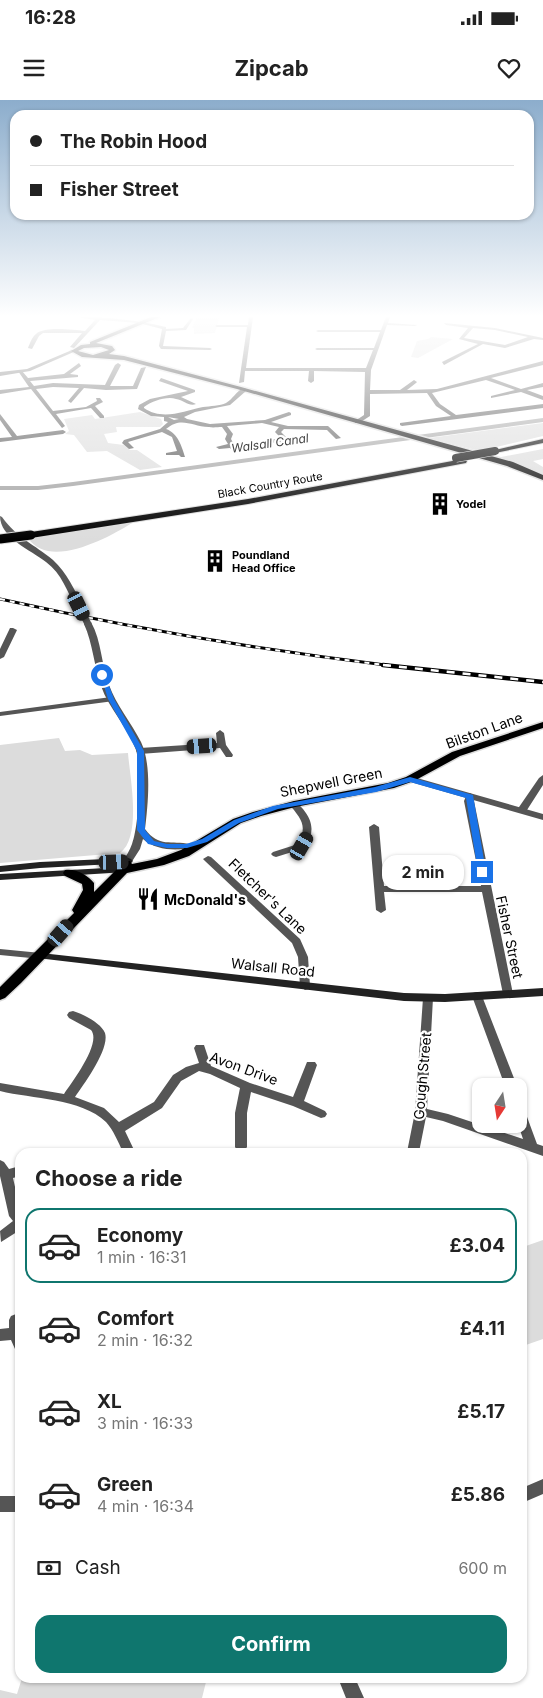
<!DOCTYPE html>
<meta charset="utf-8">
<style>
:root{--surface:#fff;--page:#f2f2f2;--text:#222;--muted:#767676;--line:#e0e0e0;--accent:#0f766e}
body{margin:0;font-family:Inter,sans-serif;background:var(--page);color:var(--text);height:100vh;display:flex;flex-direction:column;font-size:19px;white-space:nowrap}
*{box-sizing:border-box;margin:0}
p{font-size:16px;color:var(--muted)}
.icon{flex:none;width:28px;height:28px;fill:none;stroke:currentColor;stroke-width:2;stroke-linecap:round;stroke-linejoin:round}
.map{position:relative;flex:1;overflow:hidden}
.side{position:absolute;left:15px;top:1048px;width:512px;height:535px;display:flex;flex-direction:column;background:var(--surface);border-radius:15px;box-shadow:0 1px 4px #0004}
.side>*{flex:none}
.hud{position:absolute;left:10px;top:10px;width:524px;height:110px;border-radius:15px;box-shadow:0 1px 4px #0004;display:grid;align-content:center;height:110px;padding:0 20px;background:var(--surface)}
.needle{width:32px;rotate:192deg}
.controls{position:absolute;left:472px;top:978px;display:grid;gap:10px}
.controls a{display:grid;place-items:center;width:55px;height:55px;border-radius:10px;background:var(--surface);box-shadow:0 1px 4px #0004;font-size:25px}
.end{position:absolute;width:22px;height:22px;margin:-11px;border:6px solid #1a73e8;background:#fff;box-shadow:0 0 0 2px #fff}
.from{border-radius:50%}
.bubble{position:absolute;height:35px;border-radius:15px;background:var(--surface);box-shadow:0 1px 4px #0004;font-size:16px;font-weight:700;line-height:35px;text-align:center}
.car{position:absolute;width:15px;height:30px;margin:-15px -8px;border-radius:6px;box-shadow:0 0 4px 1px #0007;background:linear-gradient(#222 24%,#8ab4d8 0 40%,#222 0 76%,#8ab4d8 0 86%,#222 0)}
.hud b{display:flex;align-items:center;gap:18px;height:48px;font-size:19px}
.hud b+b{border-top:1px solid var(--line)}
.hud i{width:12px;height:12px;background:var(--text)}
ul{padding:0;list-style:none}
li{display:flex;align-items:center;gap:15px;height:75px;margin:0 10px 8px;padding:0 10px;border:2px solid transparent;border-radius:15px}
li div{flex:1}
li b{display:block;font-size:19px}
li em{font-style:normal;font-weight:700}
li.current{border-color:var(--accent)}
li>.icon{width:45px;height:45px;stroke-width:1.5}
h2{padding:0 20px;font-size:22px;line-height:60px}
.pay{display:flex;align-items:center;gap:12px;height:55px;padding:0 20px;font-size:19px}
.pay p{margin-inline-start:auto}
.primary-button{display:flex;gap:10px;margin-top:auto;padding:10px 20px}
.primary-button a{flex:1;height:58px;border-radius:15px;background:var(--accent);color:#fff;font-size:20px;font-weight:700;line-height:58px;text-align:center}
.status{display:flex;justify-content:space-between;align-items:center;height:35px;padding:0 25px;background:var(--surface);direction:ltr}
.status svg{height:14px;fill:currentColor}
header{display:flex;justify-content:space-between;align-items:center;height:65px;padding:0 20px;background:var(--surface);font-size:22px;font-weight:700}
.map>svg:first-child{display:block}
</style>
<div class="status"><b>16:28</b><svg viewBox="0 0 49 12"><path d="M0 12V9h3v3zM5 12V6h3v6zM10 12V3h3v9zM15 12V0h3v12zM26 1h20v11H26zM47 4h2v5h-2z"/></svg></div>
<header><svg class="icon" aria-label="menu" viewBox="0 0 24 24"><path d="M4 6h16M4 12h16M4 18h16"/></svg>Zipcab<svg class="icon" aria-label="heart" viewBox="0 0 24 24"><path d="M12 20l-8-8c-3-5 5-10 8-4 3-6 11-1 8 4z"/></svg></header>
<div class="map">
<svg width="543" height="1598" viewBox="0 0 543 1598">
<rect width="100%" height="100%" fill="#fff"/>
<!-- green -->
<path fill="#dcdcdc" d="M197,217H219L215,233L194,234V228H192Z
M431,237L453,239L418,258L411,257L417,241L428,239Z
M140,312L161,319L163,324L160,327H116L117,332L104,334L108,343L124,345L130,350H137L162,367L140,370L107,351L87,352L74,335L65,334L69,331L64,319L92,315L95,319Z
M543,323V336L480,351L429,338Z
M543,349V359L533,361L543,367V374L496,358Z
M132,423C108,438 49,470 28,438Z
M59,638L65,651L80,650L92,655L128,653C130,678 142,737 120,753L0,763V645Z
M543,1140V1239L523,1246V1147Z
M22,1578H207L202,1598H0V1590L17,1594Z"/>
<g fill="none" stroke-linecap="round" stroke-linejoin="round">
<!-- canal -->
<path fill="#a3a3a3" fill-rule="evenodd" d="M543,318V322L73,386L38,390H0V386H38L73,382Z"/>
<defs>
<path id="primary" d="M151,217H160L96,243L112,246L115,250L109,254L124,256L241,287L513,362L543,375V380L507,366L237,289L124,260L82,257L71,251L81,245L90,244V242ZM101,247L109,250L93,255L78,251L84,248Z
M543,622V628L460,656L414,681L394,688L295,707L261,716L241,723L189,756L164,765L127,773L21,883L5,898L0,900V887L74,813L72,810L83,790L82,784L65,776L63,773L65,770C75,768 88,775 94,783V792L118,768L122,761H130L132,764L157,759L181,750L233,719L253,712L294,701L388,683L406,677L452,652Z"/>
<path id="trunk" d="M543,339V343L495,353L491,351Z
M463,359L467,361L466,363L248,404L31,438L26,435L31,432L248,399Z"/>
</defs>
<!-- primary casing -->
<use href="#primary" stroke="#dbdbdb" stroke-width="3"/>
<!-- trunk casing -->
<use href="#trunk" stroke="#dbdbdb" stroke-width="2"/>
<!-- minor -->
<path fill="#555" fill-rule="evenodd" d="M78,217C108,217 136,220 166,227V229L183,228L191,218L193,219L186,230L166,231L163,246L210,248L212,249L210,250L161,249L159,246L162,229L139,223L100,220L74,248L70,247L82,233H43L39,236L32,249L28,248C30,243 32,237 36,234C45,226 73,230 85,231L95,220Z
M249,217H253L246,268H366L373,250H317L315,249L317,248H374L380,232H318L316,231L318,230H381L386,217H390L388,223L417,225L415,226L387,225L371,270L370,290H400L414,280L417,282L416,283L407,290L437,289L543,261V265L491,278L521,289L543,283V287L527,290L543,296V300L521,292L491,298V296L515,290L486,280L432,293L440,304L456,315L543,304V308L402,326L400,325V323L451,316L436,306L427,293L370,294V316L359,323H355V321L364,315L365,272L314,271V281L311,283L308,281L309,271H245L244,282L239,283L247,227H217L215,226L217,225H248Z
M444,223L495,228L543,238V240L534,239L505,248L483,244L444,265L442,262L478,244L459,239L468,228L446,225ZM473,228L495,230L528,237L505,245L464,238Z
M118,263L121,265L110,286H133L141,268L146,267L137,289L106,290L84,288L71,303L68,301L79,288L53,287L36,289L53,311L86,307L97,301L96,298H100L103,302L95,306L104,316V318H100L91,308L56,314L65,326L62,328L31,289L0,294V290L29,287L18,271H22L28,278L64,274L79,263L81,266L70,274L78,275V277L30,281L34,286L53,283L105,285L115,265Z
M161,278L195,290V292L181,297L196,304C189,307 184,300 176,299C167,296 152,301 144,307V308C163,321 183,311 203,307C210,306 220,306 226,303C233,299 236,291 244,288L246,289V291L230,305L195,312L184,317L187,319L210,324L265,320L289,312L291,313V315L271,322L288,326H328L341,338L336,339L327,330L284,329L281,332L286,337L284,340L287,343L284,345L280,342L269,343L266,341L279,338L280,337L275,332L279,327L262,323L227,326L233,334L231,339L237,350L234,352L230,348L219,349L216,347L228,344L225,339L227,334L222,327C218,327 213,328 209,327C191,326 181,316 166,329C178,333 182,347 185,357H181L179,355H166V353L177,351L172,337L162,332L128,342L134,348L129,349L122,343L124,340L160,329L168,322L164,321V317L151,316L138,309L139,305L150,299L188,291L159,281ZM168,317L179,319L174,320Z
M0,314L17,336L63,330L66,332L63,334L0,342V338L12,337L0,320Z
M10,528H13L17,530L4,557L0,559V549Z
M111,597H114V601L0,616V612Z
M220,630L224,633L226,645L233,655L232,657H226L220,648L140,654L136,651L140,648L217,643L216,633Z
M543,675V685L527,710L525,712H519L517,710L539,678Z
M470,693L475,696L474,701L513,894L512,897H504L503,894L482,792H384L386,810L381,813L376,810L369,727L374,724L379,727L384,786H481L464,701L467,694Z
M294,701C298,703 300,706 303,709C314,723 314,733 305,748L276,757L273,756L271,754L273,752L298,744C308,725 301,719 289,704Z
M208,756L211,757L300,839L308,857L310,886L309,889L305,890L300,886L298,857L292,843L205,761L203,759Z
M0,849L41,853L46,856L41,859L0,855Z
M477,892L481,893L482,896L517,986H505L472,896L473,893Z
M428,894L432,895L433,898L427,1009L448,1014L523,1039L518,1024L519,1005L523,1006L537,1044L543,1046V1056L443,1021L426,1017L419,1052H407L415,1012L423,898L424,895Z
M73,911C83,914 101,923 105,933C110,949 84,984 75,997L104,1008L119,1022L154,1002L173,975L186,967L199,963L194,948L196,945H204L211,966L250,983L293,997L307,962H315L317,965L304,1001L325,1011L327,1014L325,1017L321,1018L293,1006L251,992L247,1013V1047L245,1050L241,1052L237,1050L235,1047V1013L240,988L210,974L199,971L181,981L162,1008L125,1031L135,1052H123C118,1042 114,1031 106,1022C81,998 32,999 0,991V983L64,994C72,982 102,943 91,930L69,918L67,915L69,912Z
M0,1060L4,1062L9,1069L20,1066V1076L13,1078L20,1109V1130L1,1142L0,1131L13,1121L9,1116L0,1076Z
M16,1214L20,1215V1251L15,1249L11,1240L0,1241V1229L9,1228V1220L11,1216Z
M543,1379V1394L522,1403V1388Z
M0,1396H20V1412H0Z
M338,1578H355L364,1598H346Z"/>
<!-- tertiary -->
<path fill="#555" fill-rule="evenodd" d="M72,250L76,251L30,271L0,276V272L27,269Z
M0,416L2,417C18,439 34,444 53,460C67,473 74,489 83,506L82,508H76C67,491 62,474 46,462C31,450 0,438 0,416Z
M85,522H91C102,542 101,564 109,585C116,605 131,622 141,642C152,665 148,704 145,729C159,748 171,740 190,744L192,746L190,748C175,751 155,750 143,739L140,749L131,763H125L123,761C126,756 130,750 132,744C139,725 142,669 136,650C128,627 109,609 101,586C94,566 93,544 84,524Z
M410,676L543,714V720L407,681L406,679L407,677Z"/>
<!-- secondary -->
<path fill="#222" fill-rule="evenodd" d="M128,758L131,759L133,761L131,763L40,768L0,772V766L40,762Z
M123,767L128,770L126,772L0,780V774Z
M41,853L404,893L445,894L543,888V896L445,902L404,901L37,858L36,856L37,854Z"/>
<!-- primary -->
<use href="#primary" fill="#000" fill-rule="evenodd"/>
<!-- trunk -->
<use href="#trunk" fill="#000" fill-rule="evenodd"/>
<defs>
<path id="rail-far1" d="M0,499C130,528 261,550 393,566"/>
<path id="rail" d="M383,565L543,582"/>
</defs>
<!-- rail-far1 casing -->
<use href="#rail-far1" stroke="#000" stroke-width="3"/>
<!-- rail casing -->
<use href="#rail" stroke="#000" stroke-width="4.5"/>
<!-- rail-far1 -->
<use href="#rail-far1" stroke="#fff" stroke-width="2" stroke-dasharray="5" stroke-linecap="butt"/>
<!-- rail -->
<use href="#rail" stroke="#fff" stroke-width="2.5" stroke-dasharray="8" stroke-linecap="butt"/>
<defs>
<path id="trunk-bridge-far1" d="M456,358L495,351"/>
<path id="trunk-bridge" d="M0,439L31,435"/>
</defs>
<!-- trunk-bridge-far1 casing -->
<use href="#trunk-bridge-far1" stroke="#dbdbdb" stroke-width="9" stroke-linecap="butt"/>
<!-- trunk-bridge casing -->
<use href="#trunk-bridge" stroke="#dbdbdb" stroke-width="11" stroke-linecap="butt"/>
<!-- tertiary-bridge -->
<path stroke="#555" stroke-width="7" d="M79,506L88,524"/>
<!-- trunk-bridge-far1 -->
<use href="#trunk-bridge-far1" stroke="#000" stroke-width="8"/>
<!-- trunk-bridge -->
<use href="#trunk-bridge" stroke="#000" stroke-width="9"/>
</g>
<!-- sky -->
<linearGradient id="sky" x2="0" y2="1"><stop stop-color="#8cadcc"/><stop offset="0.49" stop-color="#fff"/><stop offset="1" stop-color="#fff" stop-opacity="0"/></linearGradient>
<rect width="543" height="441" fill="url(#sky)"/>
<!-- route -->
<path fill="#1a73e8" d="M100,573L105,575L114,599L144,651L145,730L154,741L167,744H186L202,739L234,720L273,706L375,687L410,677L473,695L486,772L482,774L478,772L466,698L410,682L376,692L278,709L239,723L207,742L187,748H167L148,744L137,730V651L108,599Z"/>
<!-- icons -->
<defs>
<symbol id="building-bare" viewBox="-9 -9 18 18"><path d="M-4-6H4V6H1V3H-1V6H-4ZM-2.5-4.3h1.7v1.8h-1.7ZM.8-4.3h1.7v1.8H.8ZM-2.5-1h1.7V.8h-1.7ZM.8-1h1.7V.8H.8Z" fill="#000" stroke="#fff" stroke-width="2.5" paint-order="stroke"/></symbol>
<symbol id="restaurant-bare" viewBox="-9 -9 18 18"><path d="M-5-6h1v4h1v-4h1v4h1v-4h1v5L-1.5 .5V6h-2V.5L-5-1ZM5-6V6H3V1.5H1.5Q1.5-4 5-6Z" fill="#000" stroke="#fff" stroke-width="2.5" paint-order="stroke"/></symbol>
</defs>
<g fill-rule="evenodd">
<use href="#building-bare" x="424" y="388" width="32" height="32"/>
<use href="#building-bare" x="199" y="445" width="32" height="32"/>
<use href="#restaurant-bare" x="132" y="783" width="32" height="32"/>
</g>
<g text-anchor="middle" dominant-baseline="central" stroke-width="4.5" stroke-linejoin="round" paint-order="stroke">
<!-- far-street labels -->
<g font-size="11" fill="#000" stroke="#fff">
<text transform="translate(270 385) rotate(-10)">Black Country Route</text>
</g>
<!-- far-poi labels -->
<g font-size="11" font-weight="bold" fill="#000" stroke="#fff" text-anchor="start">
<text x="456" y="404">Yodel</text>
<text x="232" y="455">Poundland<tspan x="232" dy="13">Head Office</tspan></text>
</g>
<!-- far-water labels -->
<g font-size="12" font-style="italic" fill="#444" stroke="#fff">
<text transform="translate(270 343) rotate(-8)">Walsall Canal</text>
</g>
<!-- street labels -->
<g font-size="14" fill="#000" stroke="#fff">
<text transform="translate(484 630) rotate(-20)">Bilston Lane</text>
<text transform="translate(331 682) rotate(-11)">Shepwell Green</text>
<text transform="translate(268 796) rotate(44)">Fletcher's Lane</text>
<text transform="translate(510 837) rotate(78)">Fisher Street</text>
<text transform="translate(273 867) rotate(6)">Walsall Road</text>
<text transform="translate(244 968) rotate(20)">Avon Drive</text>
<text transform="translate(422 976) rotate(-85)">Gough Street</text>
</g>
<!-- poi labels -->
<g font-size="14" font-weight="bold" fill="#000" stroke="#fff" text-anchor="start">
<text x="164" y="799">McDonald's</text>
</g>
</g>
</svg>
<div class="controls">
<a><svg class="needle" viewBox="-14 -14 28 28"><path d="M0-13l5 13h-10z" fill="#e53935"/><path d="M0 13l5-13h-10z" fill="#767676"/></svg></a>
</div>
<i class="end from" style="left:102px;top:575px"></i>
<i class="end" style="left:482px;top:772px"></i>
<div class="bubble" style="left:382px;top:755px;width:82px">2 min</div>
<i class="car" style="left:79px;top:506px;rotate:154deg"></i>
<i class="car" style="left:202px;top:646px;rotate:266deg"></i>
<i class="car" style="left:302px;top:746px;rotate:30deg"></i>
<i class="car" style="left:114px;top:762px;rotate:88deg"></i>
<i class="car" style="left:61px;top:833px;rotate:41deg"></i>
<div class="hud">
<b><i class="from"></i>The Robin Hood</b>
<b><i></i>Fisher Street</b>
</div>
<section class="side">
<h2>Choose a ride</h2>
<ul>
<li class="current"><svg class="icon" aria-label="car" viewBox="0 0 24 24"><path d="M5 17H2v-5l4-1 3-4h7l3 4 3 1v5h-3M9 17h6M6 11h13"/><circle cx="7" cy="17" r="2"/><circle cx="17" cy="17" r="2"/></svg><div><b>Economy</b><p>1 min · 16:31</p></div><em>£3.04</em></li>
<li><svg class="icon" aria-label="car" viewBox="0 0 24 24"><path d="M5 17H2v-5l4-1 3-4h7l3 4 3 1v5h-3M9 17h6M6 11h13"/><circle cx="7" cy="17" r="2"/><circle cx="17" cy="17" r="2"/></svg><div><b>Comfort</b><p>2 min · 16:32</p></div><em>£4.11</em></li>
<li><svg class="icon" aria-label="car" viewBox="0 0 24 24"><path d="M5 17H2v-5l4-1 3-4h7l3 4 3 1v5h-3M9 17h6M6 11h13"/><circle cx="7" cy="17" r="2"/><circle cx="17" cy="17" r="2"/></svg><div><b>XL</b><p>3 min · 16:33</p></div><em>£5.17</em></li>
<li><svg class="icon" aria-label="car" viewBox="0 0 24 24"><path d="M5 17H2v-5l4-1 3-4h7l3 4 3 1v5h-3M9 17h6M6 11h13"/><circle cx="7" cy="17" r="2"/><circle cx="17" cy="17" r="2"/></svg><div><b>Green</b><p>4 min · 16:34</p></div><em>£5.86</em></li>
</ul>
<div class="pay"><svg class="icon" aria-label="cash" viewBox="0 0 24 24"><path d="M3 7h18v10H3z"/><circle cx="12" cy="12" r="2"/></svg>Cash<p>600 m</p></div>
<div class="primary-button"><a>Confirm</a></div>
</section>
</div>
